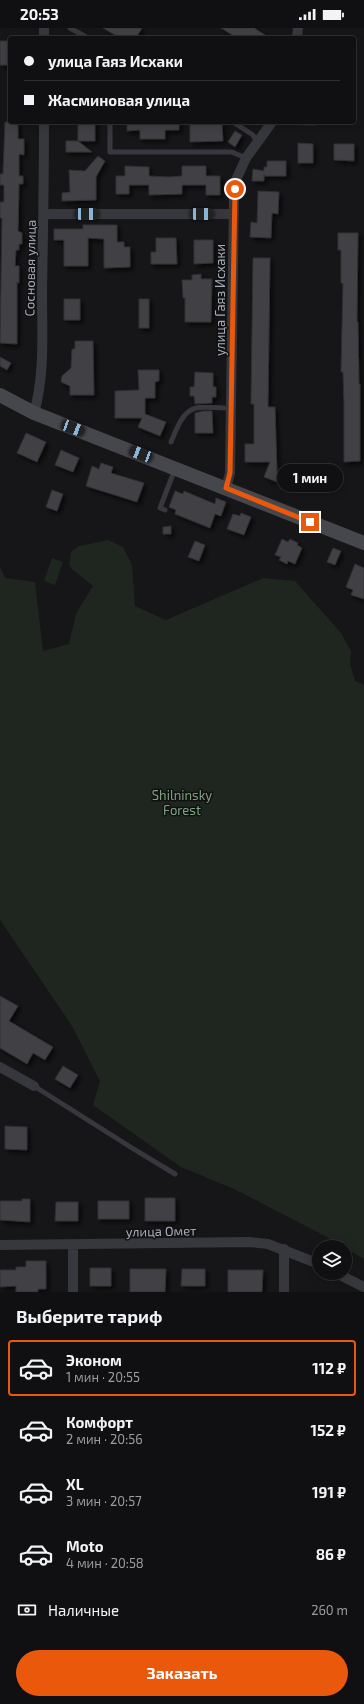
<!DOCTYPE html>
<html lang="ru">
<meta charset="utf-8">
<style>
:root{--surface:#101012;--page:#19191b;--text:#f1f3f6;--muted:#9c9d9f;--line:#303032;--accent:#ea580c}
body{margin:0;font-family:"Exo 2",sans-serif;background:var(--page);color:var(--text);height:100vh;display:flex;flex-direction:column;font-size:15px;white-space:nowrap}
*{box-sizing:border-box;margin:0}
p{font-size:13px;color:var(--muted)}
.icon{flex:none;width:22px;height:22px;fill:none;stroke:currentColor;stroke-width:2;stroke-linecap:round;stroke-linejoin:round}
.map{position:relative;height:1264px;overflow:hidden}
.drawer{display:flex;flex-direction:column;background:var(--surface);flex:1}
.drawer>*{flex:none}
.top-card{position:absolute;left:8px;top:8px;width:348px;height:88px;border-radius:4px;box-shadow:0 2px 10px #0003,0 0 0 1px var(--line);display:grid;align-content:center;height:88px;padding:0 16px;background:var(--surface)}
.buttons{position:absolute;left:312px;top:1212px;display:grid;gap:8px}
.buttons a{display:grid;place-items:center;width:40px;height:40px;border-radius:50%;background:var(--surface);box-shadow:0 2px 10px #0003,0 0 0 1px var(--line);font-size:20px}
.end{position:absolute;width:18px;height:18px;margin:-9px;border:5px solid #ea580c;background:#fff;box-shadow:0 0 0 2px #fff}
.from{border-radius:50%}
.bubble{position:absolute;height:28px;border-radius:14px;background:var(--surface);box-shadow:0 2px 10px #0003,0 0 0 1px var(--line);font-size:13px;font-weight:700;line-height:28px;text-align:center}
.car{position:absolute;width:12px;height:24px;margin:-12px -6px;border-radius:5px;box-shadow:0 0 3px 1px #0007;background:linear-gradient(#222 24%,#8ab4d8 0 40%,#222 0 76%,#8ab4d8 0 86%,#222 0)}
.top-card b{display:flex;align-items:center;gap:14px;height:38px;font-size:15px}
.top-card b+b{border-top:1px solid var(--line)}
.top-card i{width:10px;height:10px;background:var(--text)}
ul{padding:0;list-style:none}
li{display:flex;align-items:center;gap:12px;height:56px;margin:0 8px 6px;padding:0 8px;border:2px solid transparent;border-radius:4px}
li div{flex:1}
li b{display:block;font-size:15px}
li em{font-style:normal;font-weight:700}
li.on{border-color:var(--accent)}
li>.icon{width:36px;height:36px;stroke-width:1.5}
h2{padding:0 16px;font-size:18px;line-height:48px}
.pay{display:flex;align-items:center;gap:10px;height:44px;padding:0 16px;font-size:15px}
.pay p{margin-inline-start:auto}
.primary-button{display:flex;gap:8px;margin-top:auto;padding:8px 16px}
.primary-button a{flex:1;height:46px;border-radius:24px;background:var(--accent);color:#fff;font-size:16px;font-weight:700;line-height:46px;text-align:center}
.status{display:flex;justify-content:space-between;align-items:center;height:28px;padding:0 20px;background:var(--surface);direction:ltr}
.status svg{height:11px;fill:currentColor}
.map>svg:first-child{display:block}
</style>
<div class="status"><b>20:53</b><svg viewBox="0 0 49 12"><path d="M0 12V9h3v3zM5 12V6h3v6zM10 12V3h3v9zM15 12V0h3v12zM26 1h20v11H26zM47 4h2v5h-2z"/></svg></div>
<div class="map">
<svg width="364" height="1264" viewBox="0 0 364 1264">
<defs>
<filter id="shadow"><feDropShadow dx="3" dy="3" stdDeviation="2" flood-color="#0009"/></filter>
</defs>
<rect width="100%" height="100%" fill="#161618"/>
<!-- green -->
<path fill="#1e261f" d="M108,512L123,519L132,537L135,578L166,592L263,550L295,553L341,605L351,623L350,635L355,653L364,657V1231L325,1208L234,1161L181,1139L93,1077L100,1053L72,998L0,892V538L5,550L35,554L43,623L69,616L76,586L93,558L73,542L69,537L71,524L79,518Z
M52,530L63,534L55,557L44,553Z"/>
<!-- building -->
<path fill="#404145" stroke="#303034" filter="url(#shadow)" d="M103,0H142L136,10H120Z
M221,0H254L270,10H237Z
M0,13H10V37H0Z
M5,94H18V111H24V127L19,126V148H23V156H19L18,203L22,205V216H19V222H16L15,238H19V255L17,254V316L0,315L2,190H0V174H4V157H0V146H3Z
M78,94H95V113H78Z
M127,94H179V102H165V111H140V102L127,103Z
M210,94H222L223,113L190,114V96H210Z
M235,103L242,107L235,119L228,114Z
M66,113H78L92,124H66Z
M298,115L313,116V135H298Z
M334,116H354V133L334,132Z
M98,128L105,133L96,149V172L62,173V165L70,164L69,142L85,143Z
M267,133H286V148H264V146V153H252L253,141L264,143V139H267Z
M125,138L149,139V148L169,149L182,148V138H206V148H220V167H206V157H182V166L149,167V157H129V166H116V148H125Z
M258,163L279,164L278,186L272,185L271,210L250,209L251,194L257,195Z
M83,197H117V214H124V219H130V239L104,240V211L88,210V238H64V212H54V201H83Z
M338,205H358L357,294H358L359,356H360V433L344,434V375L343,344H341L343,255H341V222H338Z
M156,210H176L177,236H151V224H156Z
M194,212H213V235L194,236Z
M253,230H270L268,379H275L277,444L281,445L277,454L264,449L270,434H245V416H254V376H251Z
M201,246V251H212L211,294H185V270H183L182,252H192V247Z
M64,271H80V292H64Z
M139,271H149V300H139Z
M75,313H93L94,367H70V358L61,354L62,348L71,340L72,321H75Z
M0,329L11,335L7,342L0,338Z
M138,342H159V353L155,354V370H145V386L166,394L160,408L138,399L142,390H115V363L139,362Z
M195,344L213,345V359H216V369H212V375L195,376L194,368H190V359H194Z
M203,383H212L213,405H195V385Z
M26,405L46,414L37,434L17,425Z
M61,422L79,430L73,444L55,437Z
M101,435L113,439L111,445L144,455L137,474L86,458L92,438L99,441Z
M52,462L63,466L57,483L46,479Z
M175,463L183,466L184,463L215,476L216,470L226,474L221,488L215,486L210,500L175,486L176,482L169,479Z
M241,485L251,489L244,507L227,501L233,486L240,488Z
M171,498V506H163V499Z
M282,511L288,514L290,511L298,515L297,517L302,520L295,536L288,533L287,536L279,532L281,529L275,527Z
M195,513L205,517L199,533L188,529Z
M333,520L341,523L335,537L327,534Z
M355,536L364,540V571L351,567L353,562L346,559Z
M0,968L18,978L9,993L53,1019L45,1032L33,1025L27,1036L0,1020Z
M63,1038L78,1047L70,1060L55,1051Z
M5,1098L27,1099V1122L5,1121Z
M145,1170H175V1193H145Z
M22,1171H30V1194L0,1192V1173H22Z
M98,1173H129V1191H98Z
M56,1174H78V1193H55Z
M26,1233H46V1261H38V1264H16V1258L0,1259V1242H16V1239H26Z
M90,1240H111V1258H90Z
M130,1241H166L165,1264H130Z
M182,1241H205V1258H181Z
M228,1242H263L262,1264H228Z"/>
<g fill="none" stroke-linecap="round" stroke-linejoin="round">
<!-- lane -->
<path stroke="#37383d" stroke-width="5" d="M70,0L88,10
M110,94V124H232L246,130
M233,94L253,107L257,114
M272,94L315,95
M171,414C176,403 182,383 196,380C204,378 215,380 224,380
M165,482L160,480L175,441
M34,1058L132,1120L175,1146"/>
<!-- street -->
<path stroke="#37383d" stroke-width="10" d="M44,10V0
M297,10L298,0
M44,186H234
M34,385C45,347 42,304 42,264C43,207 44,151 44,94
M226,460L230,445L234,171L236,152L246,130L272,94
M0,1039L34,1058
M0,1217L249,1214L268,1216L319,1236
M284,1221V1264
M336,1245L364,1259
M73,1264V1217"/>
<!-- secondary -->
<path stroke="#45474d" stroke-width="14" d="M0,367L34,385L364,515"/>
</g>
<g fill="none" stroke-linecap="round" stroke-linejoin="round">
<!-- route -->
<path stroke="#ea580c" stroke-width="5" d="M235,161L230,445L226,460L310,494"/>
</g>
<g text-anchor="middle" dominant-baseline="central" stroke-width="3" stroke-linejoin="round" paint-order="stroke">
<!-- street labels -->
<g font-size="13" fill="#a8adb8" stroke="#111113">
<text transform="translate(30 240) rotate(-89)">Сосновая улица</text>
<text transform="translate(220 272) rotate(-90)">улица Гаяз Исхаки</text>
<text transform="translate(161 1203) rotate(-1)">улица Омет</text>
</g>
<!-- park labels -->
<g font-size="13" fill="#7fa381" stroke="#111113">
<text x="182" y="767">Shilninsky<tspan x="182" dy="15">Forest</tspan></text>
</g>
</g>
</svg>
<div class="buttons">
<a><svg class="icon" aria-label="layers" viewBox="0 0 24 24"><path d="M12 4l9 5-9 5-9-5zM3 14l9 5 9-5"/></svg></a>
</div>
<i class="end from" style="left:235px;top:161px"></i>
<i class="end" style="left:310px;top:494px"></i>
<div class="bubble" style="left:277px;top:436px;width:66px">1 мин</div>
<i class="car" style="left:87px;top:186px;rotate:90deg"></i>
<i class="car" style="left:202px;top:186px;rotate:90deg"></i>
<i class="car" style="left:73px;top:400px;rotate:111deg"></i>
<i class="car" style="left:141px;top:426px;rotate:291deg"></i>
<div class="top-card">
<b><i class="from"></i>улица Гаяз Исхаки</b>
<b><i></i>Жасминовая улица</b>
</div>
</div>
<section class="drawer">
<h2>Выберите тариф</h2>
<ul>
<li class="on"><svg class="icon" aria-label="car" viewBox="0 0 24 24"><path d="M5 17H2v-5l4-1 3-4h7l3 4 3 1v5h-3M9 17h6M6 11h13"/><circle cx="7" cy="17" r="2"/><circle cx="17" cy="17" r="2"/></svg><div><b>Эконом</b><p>1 мин · 20:55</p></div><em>112 ₽</em></li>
<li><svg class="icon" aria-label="car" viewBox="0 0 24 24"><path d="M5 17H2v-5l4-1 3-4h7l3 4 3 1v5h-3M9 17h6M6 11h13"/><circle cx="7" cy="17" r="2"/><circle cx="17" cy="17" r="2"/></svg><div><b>Комфорт</b><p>2 мин · 20:56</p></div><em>152 ₽</em></li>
<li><svg class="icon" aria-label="car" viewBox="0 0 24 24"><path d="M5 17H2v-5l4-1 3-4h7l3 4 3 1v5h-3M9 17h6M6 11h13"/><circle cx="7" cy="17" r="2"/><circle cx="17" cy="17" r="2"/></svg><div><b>XL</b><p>3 мин · 20:57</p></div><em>191 ₽</em></li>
<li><svg class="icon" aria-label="car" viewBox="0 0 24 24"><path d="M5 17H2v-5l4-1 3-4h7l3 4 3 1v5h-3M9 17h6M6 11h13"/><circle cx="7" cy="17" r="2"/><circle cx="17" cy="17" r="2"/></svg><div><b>Moto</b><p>4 мин · 20:58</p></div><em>86 ₽</em></li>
</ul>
<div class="pay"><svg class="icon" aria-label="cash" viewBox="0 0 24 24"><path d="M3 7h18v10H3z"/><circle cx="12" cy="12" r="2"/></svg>Наличные<p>260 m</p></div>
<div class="primary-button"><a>Заказать</a></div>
</section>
